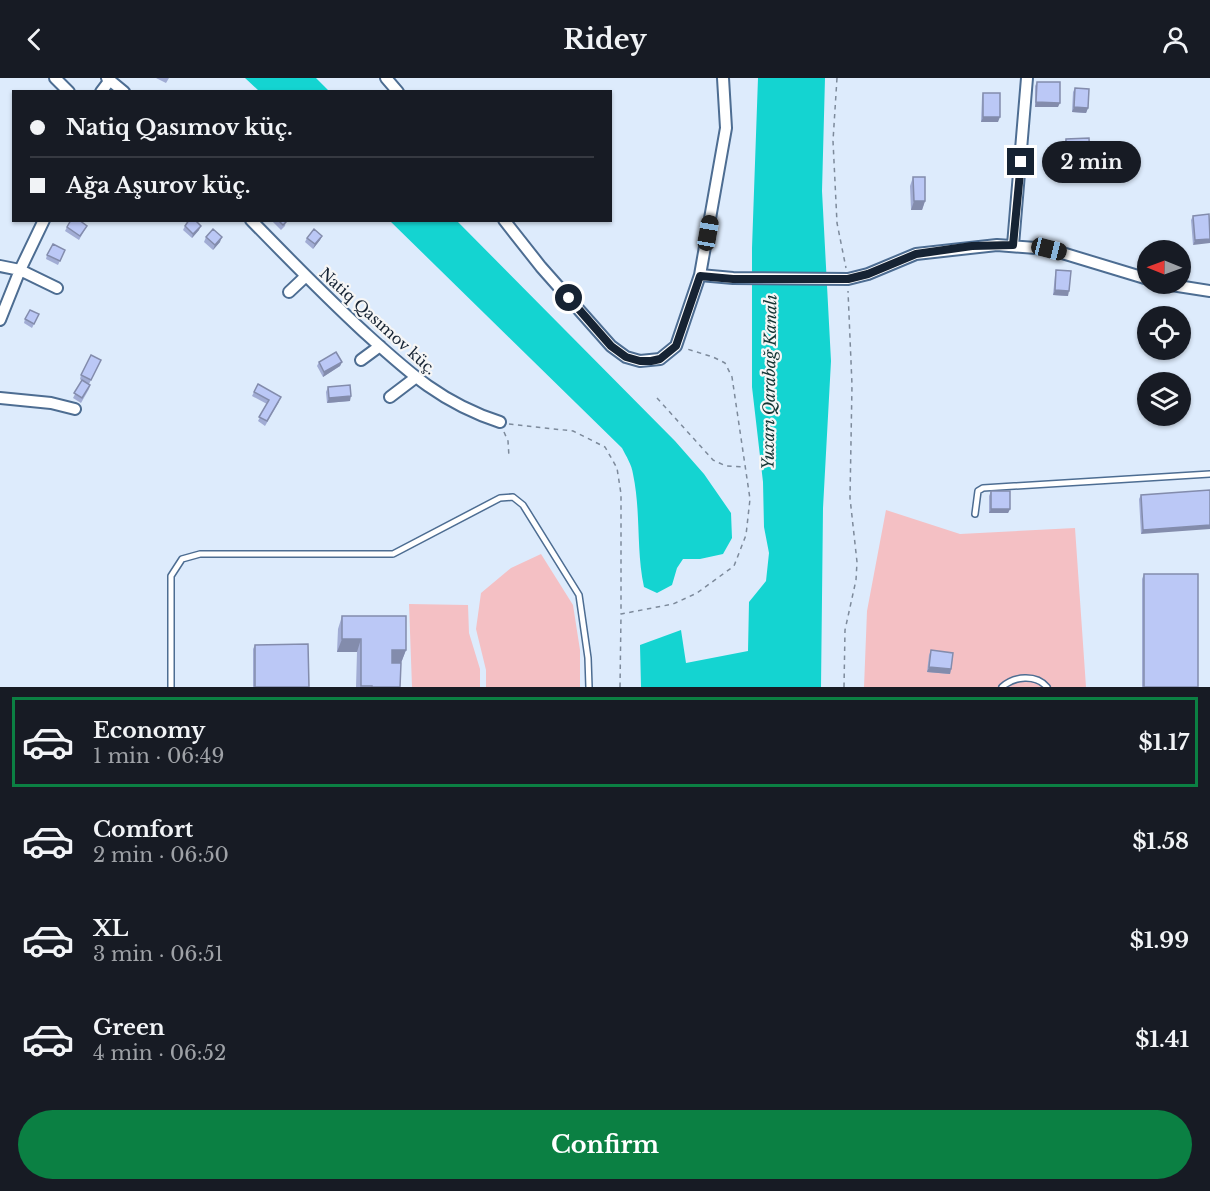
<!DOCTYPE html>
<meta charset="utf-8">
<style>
:root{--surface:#171b24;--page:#242831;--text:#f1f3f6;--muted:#9ea1a6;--line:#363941;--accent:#0b8043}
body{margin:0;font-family:"Libre Baskerville",serif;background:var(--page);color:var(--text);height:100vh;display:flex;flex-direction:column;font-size:22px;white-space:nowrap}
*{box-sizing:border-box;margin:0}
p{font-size:20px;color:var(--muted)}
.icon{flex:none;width:33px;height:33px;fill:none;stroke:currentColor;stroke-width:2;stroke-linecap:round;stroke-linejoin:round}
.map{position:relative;height:609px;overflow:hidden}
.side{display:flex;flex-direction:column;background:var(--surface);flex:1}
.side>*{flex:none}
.hud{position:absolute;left:12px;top:12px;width:600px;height:132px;border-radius:0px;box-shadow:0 2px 4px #0004;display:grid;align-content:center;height:132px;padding:0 18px;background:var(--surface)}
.needle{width:39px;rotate:271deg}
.controls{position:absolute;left:1137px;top:162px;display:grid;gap:12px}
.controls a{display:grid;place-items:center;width:54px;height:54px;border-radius:50%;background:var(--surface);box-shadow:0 2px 4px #0004;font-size:30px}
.end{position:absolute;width:27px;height:27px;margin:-14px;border:8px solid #162333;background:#fff;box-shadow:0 0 0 3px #fff}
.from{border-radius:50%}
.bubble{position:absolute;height:42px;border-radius:21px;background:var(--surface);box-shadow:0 2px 4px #0004;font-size:20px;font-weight:700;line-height:42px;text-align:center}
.car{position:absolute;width:18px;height:36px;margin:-18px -9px;border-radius:8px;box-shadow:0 0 4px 2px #0007;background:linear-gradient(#222 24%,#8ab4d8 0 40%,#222 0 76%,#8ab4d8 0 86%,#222 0)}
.hud b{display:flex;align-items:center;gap:21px;height:57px;font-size:22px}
.hud b+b{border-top:2px solid var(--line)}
.hud i{width:15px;height:15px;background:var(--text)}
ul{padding:10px 0 0;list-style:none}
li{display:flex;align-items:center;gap:18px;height:90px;margin:0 12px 9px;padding:0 6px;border:3px solid transparent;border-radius:0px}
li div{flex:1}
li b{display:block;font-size:22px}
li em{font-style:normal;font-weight:700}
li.selected{border-color:var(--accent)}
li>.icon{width:54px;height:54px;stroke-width:1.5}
.primary-button{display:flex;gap:12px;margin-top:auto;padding:12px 18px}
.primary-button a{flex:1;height:69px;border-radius:36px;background:var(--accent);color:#fff;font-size:24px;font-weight:700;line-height:69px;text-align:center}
header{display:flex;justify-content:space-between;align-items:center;height:78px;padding:0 18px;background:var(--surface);font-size:27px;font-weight:700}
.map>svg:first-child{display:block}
</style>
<header><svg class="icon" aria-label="back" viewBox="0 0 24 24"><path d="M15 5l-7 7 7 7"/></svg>Ridey<svg class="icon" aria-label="person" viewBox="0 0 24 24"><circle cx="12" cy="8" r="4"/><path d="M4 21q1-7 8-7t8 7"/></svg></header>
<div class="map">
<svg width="1210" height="609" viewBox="0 0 1210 609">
<rect width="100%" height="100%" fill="#ddebfc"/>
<!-- green -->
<path fill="#f4c0c4" d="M886,432L960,456L1075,450L1086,609H864L867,533Z
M541,476L573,527L580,572V609H486V592L476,551L481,515L511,490Z
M409,526L468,527L469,555L480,591V609H412Z"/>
<!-- water -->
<path fill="#14d4d1" d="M245,0H316L329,13H259Z
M758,0H825L822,113L831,283L823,430L821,609H641L640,567L681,552L686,585L748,573L749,524L766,503L769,475L764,449L763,404L752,309V170Z
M390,143H457L675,363L704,396L731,435L732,460L723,476L700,481H683L677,490L672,507L657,515L644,509C636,472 641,433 633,396C632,387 626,378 622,370Z"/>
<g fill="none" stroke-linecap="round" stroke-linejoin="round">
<defs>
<path id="service" d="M975,436L978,413L983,410L1210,396
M171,609V498L182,481L200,476H393L500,420L513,419L523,427L579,517L588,580L589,609
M1002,609C1014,598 1036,596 1047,609"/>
<path id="minor" d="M55,0L69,14
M107,0L124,14
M386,0L398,14
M101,14L110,2
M251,142C288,180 324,217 363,253C407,293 441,325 500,344
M504,142L541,189L611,268L626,279L640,283L660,281L676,268L700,197L726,50L723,0
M1013,167L1027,0
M0,188L20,192L57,210
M700,197L733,200L848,201L868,196L916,176L997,167L1049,171L1148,201
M1165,206L1210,213
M289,214L306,198
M0,242L20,192L44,142
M361,282L380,268
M390,319L415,300
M0,320L51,325L75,331"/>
</defs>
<!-- service casing -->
<use href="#service" stroke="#4d6d92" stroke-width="8"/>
<!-- minor casing -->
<use href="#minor" stroke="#4d6d92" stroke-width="14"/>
<!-- path -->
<path stroke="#7d8a9b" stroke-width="1.5" stroke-dasharray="4.5 4.5" stroke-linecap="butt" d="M837,0L833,63L837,145L846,190
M657,320L713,382L726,388L743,389
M509,346L573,353L605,369L617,390L621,416V536L673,526L697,515L734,488L746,457L750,421L732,299L725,285L713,279L687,271
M504,354L508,363L509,379
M620,609L621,537
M844,609L845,552L856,502L857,484L850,420L852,307L848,213"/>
<!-- service -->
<use href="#service" stroke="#fff" stroke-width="5"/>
<!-- minor -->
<use href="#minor" stroke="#fff" stroke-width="10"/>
</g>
<!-- wall -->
<path fill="#a1acd4" d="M156,0H169L166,5Z
M1037,4L1058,29H1035V8Z
M1075,10L1088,30L1086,35L1072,34L1073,14Z
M983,15L998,44H981L982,19Z
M1066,61L1090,79L1088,83L1065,84L1064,65Z
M913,99L925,123L922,132H911L910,108Z
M1209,136L1193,167L1191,142L1193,138Z
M286,142L285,148L281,152L272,143Z
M87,148L79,162L65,153L67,149Z
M185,148L199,152L192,160L183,152Z
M322,158L320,162L313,171L305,164L307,160Z
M206,159L220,164L213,172L204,164Z
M65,172L58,187L46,181L47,177Z
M1056,192L1068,218L1053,217L1055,197Z
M39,236L32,250L24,245L25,241Z
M101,282L89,306L90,307L89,311L81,325L73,320L82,303L80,301L81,297Z
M319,284H342L340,288L323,299L317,288Z
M328,309L350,323L327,325L326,314Z
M254,314L279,324L265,348L258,343L267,326L252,318Z
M1210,412L1141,456L1139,421L1141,417Z
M991,413L1010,431L1008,435H989V418Z
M1144,496L1198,609H1142V501Z
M342,538L406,572L401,585L400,609H356L357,574H337L338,551Z
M255,567L309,609H253V571Z
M931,572L951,591L950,596L927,594L929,577Z"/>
<!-- shaded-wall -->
<path fill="#838cac" d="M1036,24L1060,25L1058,29H1035Z
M1074,29L1088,30L1086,35L1072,34Z
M983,39H1000L998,44H981Z
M1066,79H1090L1088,83L1065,84Z
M914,123H925L922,132H911Z
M201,148L199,152L192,160L193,156Z
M322,158L320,162L313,171L315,166Z
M222,159L220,164L213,172L215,167Z
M1210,161V165L1193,167L1195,162Z
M1055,212L1069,213L1068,218L1053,217Z
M342,284L340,288L323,299L324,294Z
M351,318L350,323L327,325L329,320Z
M991,431H1010L1008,435H989Z
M1210,447V451L1141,456L1143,452Z
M342,561H361L357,574H337Z
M392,572H406L401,585H387Z
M929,589L951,591L950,596L927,594Z"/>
<!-- building -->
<path fill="#bbc8f6" stroke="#838cac" stroke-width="1.5" d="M1037,4H1060V25L1036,24Z
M1075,10L1089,11L1088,30L1074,29Z
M983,15H1000V39H983Z
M1089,60L1090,79H1066V61Z
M913,99H925V123H914Z
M1209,136L1210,161L1195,162L1193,138Z
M71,142H79L87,148L80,158L67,149Z
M189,142H195L201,148L193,156L185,148Z
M278,142H286L287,143L283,147Z
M213,151L222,159L215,167L206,159Z
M314,151L322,158L315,166L307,160Z
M53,166L65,172L60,183L47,177Z
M1056,192L1071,193L1069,213L1055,212Z
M30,232L39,236L34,246L25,241Z
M336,274L342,284L324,294L319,284Z
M91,277L101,282L91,302L81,297Z
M82,302L90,307L82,320L74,315Z
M258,306L281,319L267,343L259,339L269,322L254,314Z
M350,307L351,318L329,320L328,309Z
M1210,412V447L1143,452L1141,417Z
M991,413H1010V431H991Z
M1144,496H1198V609H1144Z
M342,538H406V572H392V585H401L400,609H372V608H361V561H342Z
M308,566L309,609H255V567Z
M931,572L953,575L951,591L929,589Z"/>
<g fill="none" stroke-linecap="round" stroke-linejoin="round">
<!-- route -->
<path stroke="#162333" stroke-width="8" d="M569,220L611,268L626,279L640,283H651L660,281L676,268L700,198L733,201H848L868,196L916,176L972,168L1013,167L1021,84"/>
</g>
<g text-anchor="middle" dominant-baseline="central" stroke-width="4.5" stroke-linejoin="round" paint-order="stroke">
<!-- street labels -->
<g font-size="15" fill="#162333" stroke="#f6f6f6">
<text transform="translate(378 243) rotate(42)">Natiq Qasımov küç.</text>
</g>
<!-- water labels -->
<g font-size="16" font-style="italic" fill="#123433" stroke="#f6f6f6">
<text transform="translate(769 304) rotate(-89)">Yuxarı Qarabağ Kanalı</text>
</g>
</g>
</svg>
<div class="controls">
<a><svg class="needle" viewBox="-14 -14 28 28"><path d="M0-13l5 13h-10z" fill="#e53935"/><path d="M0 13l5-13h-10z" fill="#9ea1a6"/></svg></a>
<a><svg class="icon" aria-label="locate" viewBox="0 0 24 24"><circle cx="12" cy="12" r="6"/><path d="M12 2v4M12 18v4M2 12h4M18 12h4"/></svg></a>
<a><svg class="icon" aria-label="layers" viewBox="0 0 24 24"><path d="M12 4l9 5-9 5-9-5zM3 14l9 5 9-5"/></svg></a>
</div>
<i class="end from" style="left:569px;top:220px"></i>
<i class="end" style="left:1021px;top:84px"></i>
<div class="bubble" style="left:1042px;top:63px;width:99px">2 min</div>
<i class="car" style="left:708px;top:155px;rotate:10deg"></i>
<i class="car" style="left:1049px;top:171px;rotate:104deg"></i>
<div class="hud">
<b><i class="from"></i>Natiq Qasımov küç.</b>
<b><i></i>Ağa Aşurov küç.</b>
</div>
</div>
<section class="side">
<ul>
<li class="selected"><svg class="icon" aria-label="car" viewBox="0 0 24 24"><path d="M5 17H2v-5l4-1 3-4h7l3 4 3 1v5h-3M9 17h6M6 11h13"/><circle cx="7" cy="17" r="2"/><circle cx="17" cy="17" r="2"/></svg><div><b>Economy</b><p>1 min · 06:49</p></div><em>$1.17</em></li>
<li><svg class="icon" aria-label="car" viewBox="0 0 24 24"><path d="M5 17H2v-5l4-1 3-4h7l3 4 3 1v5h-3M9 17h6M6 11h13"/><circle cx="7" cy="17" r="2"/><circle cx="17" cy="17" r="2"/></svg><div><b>Comfort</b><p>2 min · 06:50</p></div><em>$1.58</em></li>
<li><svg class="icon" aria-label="car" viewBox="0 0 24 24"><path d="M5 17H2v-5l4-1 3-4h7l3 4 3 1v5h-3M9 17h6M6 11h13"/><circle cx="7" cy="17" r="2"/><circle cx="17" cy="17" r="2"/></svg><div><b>XL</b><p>3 min · 06:51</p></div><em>$1.99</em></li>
<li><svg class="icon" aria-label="car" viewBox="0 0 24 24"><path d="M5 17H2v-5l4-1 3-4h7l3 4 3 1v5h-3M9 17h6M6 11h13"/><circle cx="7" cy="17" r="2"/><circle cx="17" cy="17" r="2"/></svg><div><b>Green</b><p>4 min · 06:52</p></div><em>$1.41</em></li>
</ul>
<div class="primary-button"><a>Confirm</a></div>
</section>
